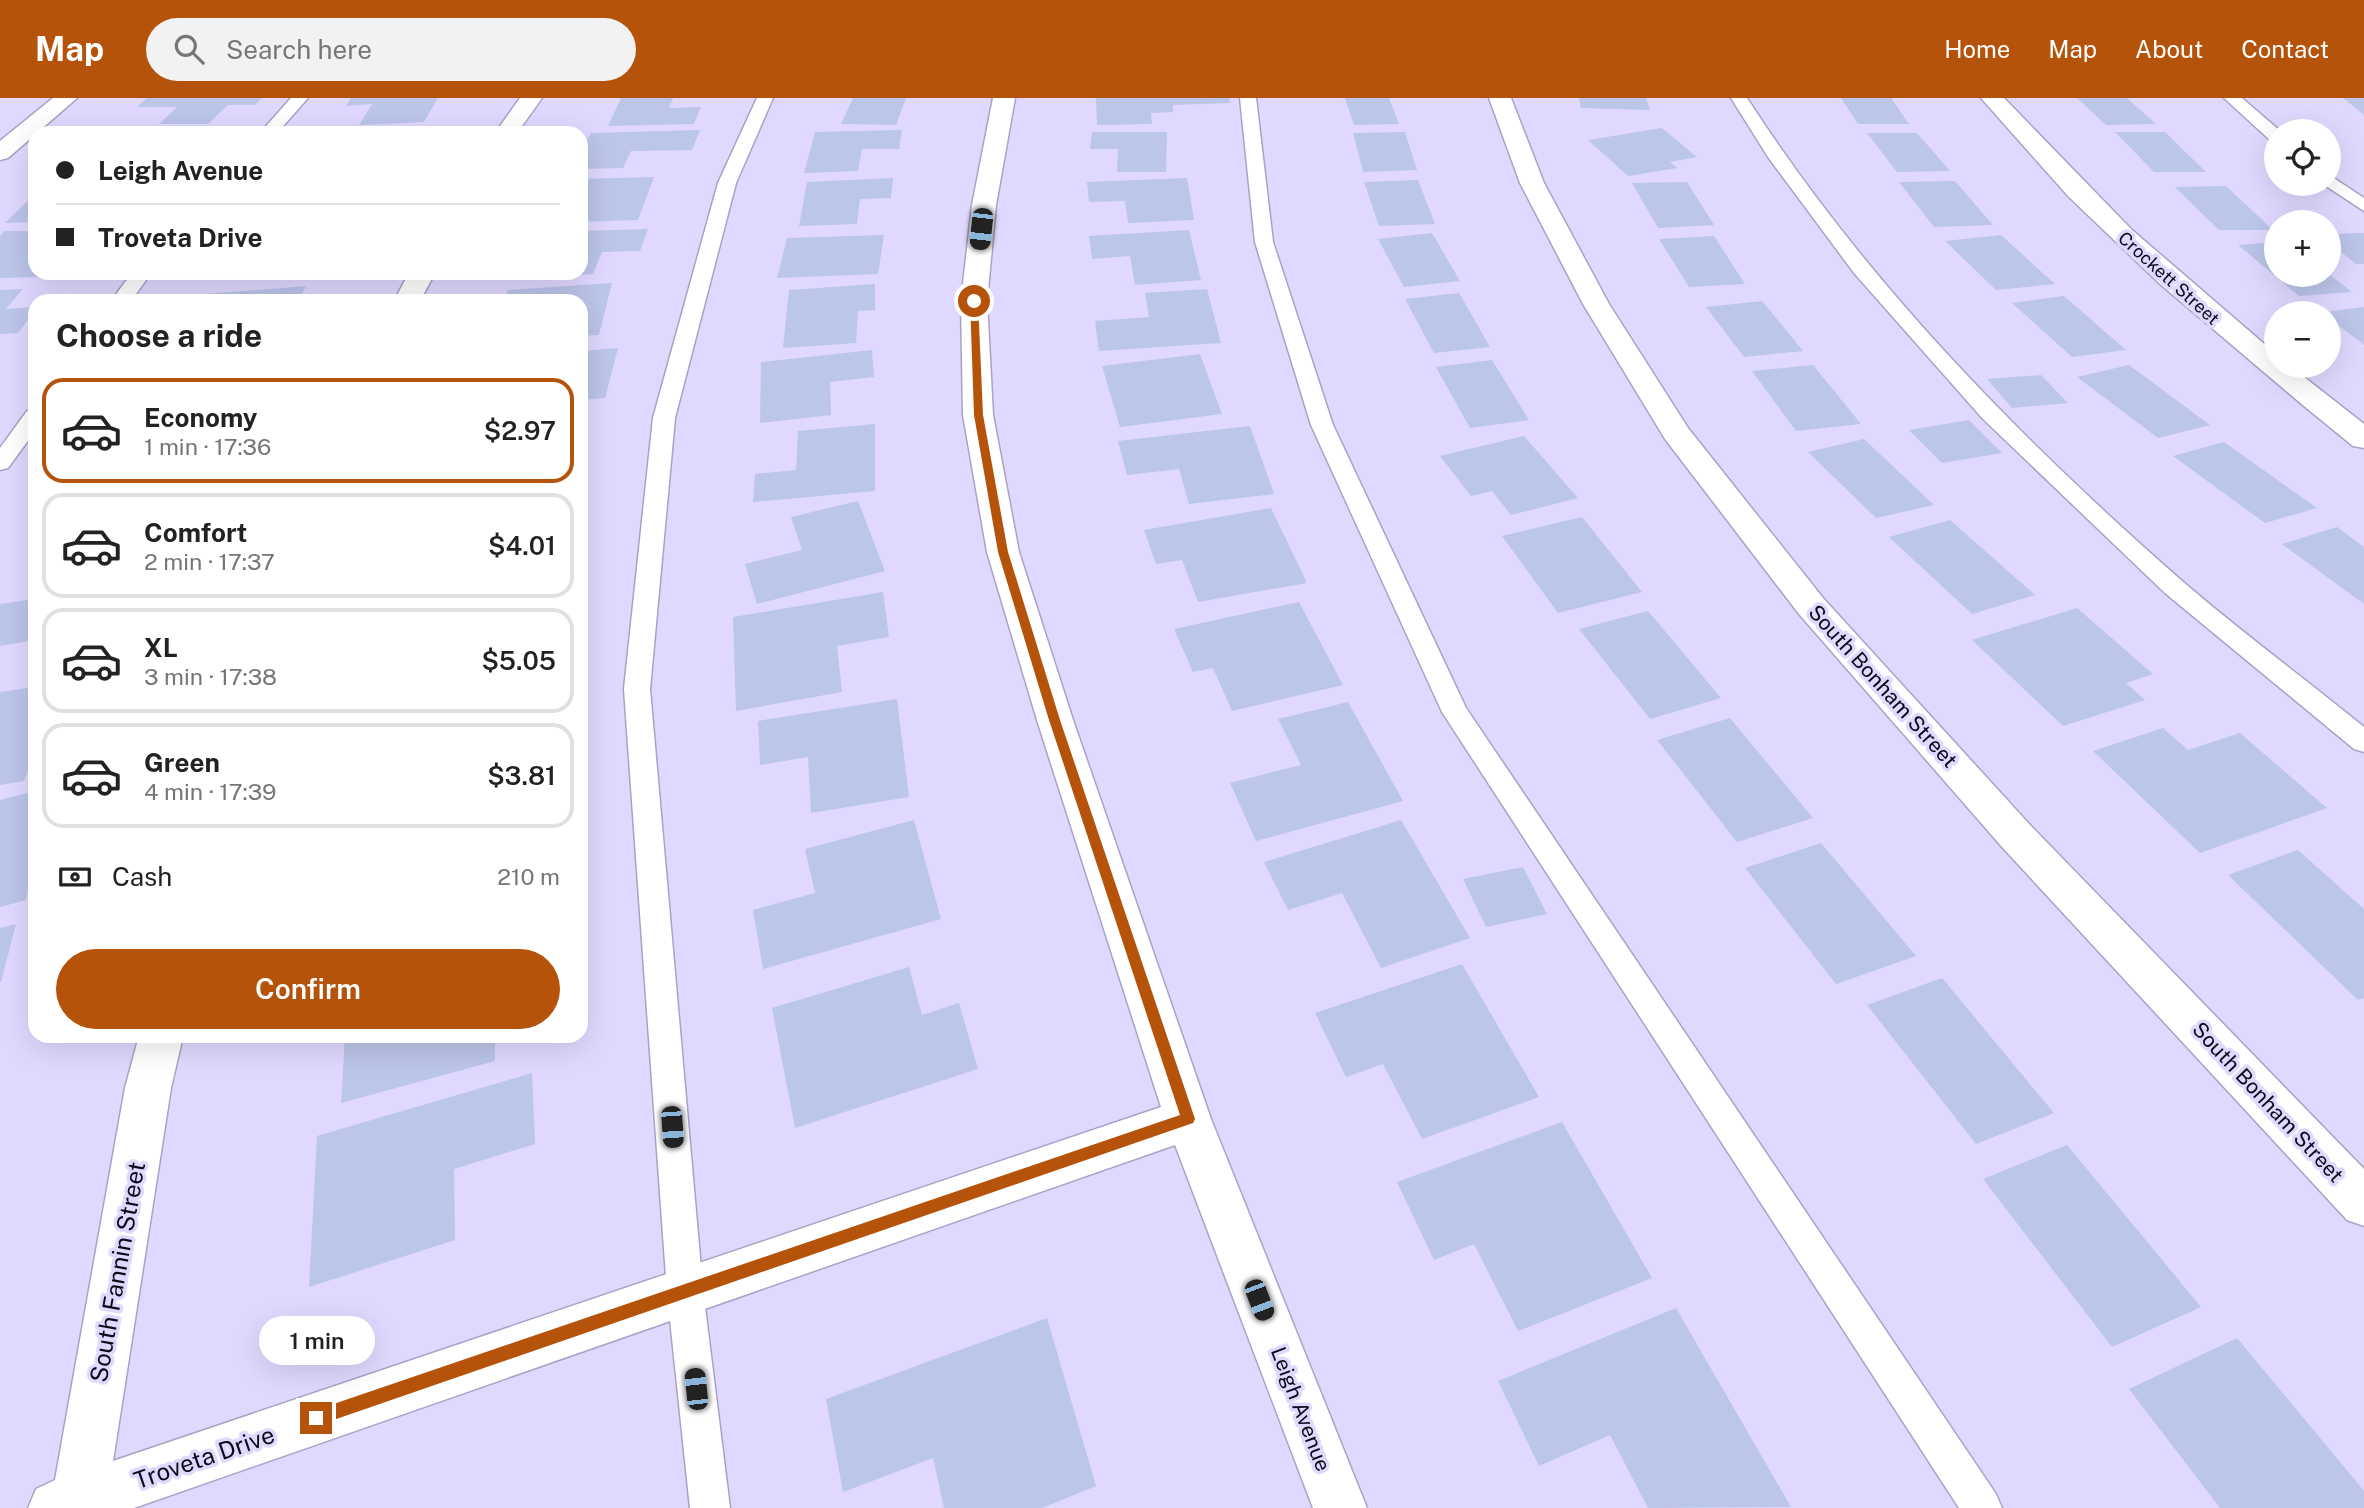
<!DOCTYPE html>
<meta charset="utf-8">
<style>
:root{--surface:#fff;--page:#f2f2f2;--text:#222;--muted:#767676;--line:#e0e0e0;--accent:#b45309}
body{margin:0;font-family:"Public Sans",sans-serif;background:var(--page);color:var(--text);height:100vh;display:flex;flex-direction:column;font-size:26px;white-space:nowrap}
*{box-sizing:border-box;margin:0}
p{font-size:23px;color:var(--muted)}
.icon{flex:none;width:38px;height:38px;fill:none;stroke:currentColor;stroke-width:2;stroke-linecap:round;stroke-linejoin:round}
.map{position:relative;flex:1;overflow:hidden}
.side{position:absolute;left:28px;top:196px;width:560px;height:749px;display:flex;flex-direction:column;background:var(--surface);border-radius:21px;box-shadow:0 7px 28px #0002}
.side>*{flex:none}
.hud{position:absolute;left:28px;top:28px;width:560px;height:154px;border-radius:21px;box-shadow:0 7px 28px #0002;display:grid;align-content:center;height:154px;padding:0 28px;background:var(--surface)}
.controls{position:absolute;left:2264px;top:21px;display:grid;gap:14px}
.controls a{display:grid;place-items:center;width:77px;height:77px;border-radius:50%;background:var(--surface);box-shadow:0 7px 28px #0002;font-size:35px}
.end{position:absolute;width:32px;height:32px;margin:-16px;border:9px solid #b45309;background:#fff;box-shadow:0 0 0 4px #fff}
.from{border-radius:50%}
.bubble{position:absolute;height:49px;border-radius:24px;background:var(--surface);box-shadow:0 7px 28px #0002;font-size:23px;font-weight:600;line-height:49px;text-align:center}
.car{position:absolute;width:21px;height:42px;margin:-21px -10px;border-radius:9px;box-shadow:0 0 5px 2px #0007;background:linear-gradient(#222 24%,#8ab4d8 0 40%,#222 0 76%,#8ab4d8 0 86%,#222 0)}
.hud b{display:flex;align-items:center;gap:24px;height:66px;font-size:26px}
.hud b+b{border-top:2px solid var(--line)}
.hud i{width:18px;height:18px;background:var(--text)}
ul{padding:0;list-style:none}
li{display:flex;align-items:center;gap:21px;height:105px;margin:0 14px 10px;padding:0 14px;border:4px solid var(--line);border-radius:21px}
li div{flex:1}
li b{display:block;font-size:26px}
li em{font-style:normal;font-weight:600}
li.selected{border-color:var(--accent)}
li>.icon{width:63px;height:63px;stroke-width:1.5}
h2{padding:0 28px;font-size:32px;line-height:84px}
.pay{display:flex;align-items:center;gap:18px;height:77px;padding:0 28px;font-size:26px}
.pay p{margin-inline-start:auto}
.action{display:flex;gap:14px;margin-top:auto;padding:14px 28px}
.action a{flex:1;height:80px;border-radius:42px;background:var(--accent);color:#fff;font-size:28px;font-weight:600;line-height:80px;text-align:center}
header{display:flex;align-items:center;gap:42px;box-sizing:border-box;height:98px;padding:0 35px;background:var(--accent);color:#fff}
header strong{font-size:33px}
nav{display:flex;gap:38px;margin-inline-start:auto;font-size:24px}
.search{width:490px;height:63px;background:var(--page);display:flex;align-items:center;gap:18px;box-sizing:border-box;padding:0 24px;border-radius:38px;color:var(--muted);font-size:26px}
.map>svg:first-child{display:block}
</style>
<header>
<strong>Map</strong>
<div class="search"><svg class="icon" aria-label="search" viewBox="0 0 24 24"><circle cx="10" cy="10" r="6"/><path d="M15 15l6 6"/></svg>Search here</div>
<nav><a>Home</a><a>Map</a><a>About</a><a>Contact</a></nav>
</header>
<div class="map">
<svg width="2364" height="1410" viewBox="0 0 2364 1410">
<rect width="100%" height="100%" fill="#e1d8ff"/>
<!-- building -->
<path fill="#bcc5ea" d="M147,0H262L255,7H228L208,26H159L177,9H137Z
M351,0H438L424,24L359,27L372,6L346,8Z
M621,0H673L669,10L701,9L694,26L608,28Z
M853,0H906L896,27L841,26Z
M1096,0H1229L1230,5L1173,7V14L1151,15L1152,26L1097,27Z
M1345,0H1389L1399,26L1354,27Z
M1579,0H1646L1650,12L1581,10Z
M1841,0H1891L1909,26H1858Z
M2077,0H2127L2156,26L2106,27Z
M2343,0H2364V17Z
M414,30L411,35H364V33Z
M1662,30L1697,59L1670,64L1677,70L1628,78L1588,42Z
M700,32L692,52L631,53L623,70L581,71V54L591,35Z
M902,32L899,51H862L858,73L804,75L815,34Z
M1092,34H1167L1166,74H1117L1118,51H1090Z
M1405,34L1417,72L1363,74L1353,35Z
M2115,34H2165L2206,74H2154Z
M1867,35H1917L1950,73L1897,74Z
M654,79L638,122L581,124V81Z
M893,80L891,100L860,101L857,126L799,128L807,84Z
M1187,80L1194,122L1128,125L1125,103L1089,104L1087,84Z
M1418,82L1435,126L1379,128L1364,84Z
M1955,83L1993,127L1934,129L1899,84Z
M1687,84L1714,127L1658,130L1632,85Z
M2226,88L2273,132H2219L2175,89Z
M35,96V124L5,125Z
M648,131L640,153L602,154L593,176L581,177V133Z
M1189,132L1201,182L1135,187L1130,158L1092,161L1089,138Z
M4,133H35V175H47L43,179L0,180V138Z
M1432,135L1460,183L1404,189L1378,141Z
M2364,135V166H2356L2329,144V136Z
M884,137L878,176L777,180L787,140Z
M2001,137L2055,186L1996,192L1945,143Z
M1714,138L1745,186L1689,189L1659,141Z
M2277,144V177H2330L2352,194L2299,198L2238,147Z
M233,175H261V176L233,182Z
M518,175H571V177L516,179Z
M612,185L599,237L581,238V203H504L508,192Z
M875,186V212L858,213L856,245L783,250L789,192Z
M306,188L299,203H189L193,197Z
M23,191L6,211L35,209V213L18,235L0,236V192Z
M1207,191L1221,245L1099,253L1095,223L1149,219L1145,195Z
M1459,195L1490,249L1434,255L1405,201Z
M2064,198L2126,252L2072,259L2012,205Z
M1762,203L1803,253L1744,259L1706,209Z
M2364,209V247L2329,220V215H2317Z
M618,250L605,300L581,302V253Z
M872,252L874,279L830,284L831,317L760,325L761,264Z
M1200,256L1222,316L1120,329L1102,268Z
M1492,262L1529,322L1470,330L1436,269Z
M1813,267L1861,326L1796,333L1752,273Z
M2129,267L2210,327L2158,340L2077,279Z
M2041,277L2068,305L2012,310L1987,281Z
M1969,322L2002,355L1942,365L1909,332Z
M875,326V393L753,404L755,376L796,372L798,333Z
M1250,328L1274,396L1189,406L1179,371L1127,377L1118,343Z
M1524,338L1578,400L1511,417L1492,393L1471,398L1440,358Z
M1864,341L1934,407L1876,420L1808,354Z
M2224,344L2317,410L2265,425L2173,358Z
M858,403L885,473L757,506L745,466L802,452L791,419Z
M1271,410L1307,485L1198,504L1182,462L1156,466L1144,432Z
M1582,419L1642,494L1558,515L1502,438Z
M1950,422L2035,497L1972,516L1889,439Z
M2337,429L2364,449V506L2282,446Z
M883,494L889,539L837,548L842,594L736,613L733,519Z
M35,501V542L0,548V506Z
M1299,504L1343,587L1232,613L1213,570L1193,574L1174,531Z
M2077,510L2153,576L2126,585L2145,602L2063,628L1972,542Z
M1648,513L1721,600L1650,621L1579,531Z
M35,589V657L24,683L0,687V594Z
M897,601L909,699L811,715L808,659L760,667L758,623Z
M1348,604L1403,703L1256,743L1230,685L1301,667L1278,621Z
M1730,620L1813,720L1737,744L1657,642Z
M2163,630L2188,652L2240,635L2327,710L2200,755L2093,653Z
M35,693V755L26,802L0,809V702Z
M914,722L941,821L763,871L753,812L815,795L805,751Z
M1401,722L1470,840L1381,870L1342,795L1288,812L1264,764Z
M1821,745L1916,858L1836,886L1745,770Z
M2298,752L2364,811V900L2358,902L2228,777Z
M1523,769L1547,816L1486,829L1463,781Z
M16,826L1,884H0V830Z
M1462,866L1539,999L1422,1041L1383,966L1346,979L1315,915Z
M909,869L922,917L959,905L978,971L795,1030L772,910Z
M1942,880L2054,1015L1976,1046L1867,907Z
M345,938H495V963L341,1005Z
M532,975L535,1046L454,1071L455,1142L309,1189L317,1038Z
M1562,1024L1652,1180L1518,1233L1474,1146L1434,1162L1397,1084Z
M2067,1047L2201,1209L2112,1249L1983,1081Z
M1676,1210L1791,1409L1648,1410L1610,1337L1539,1368L1498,1283Z
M1047,1220L1096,1388L1042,1410H944L933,1360L843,1394L826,1301Z
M2237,1240L2364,1393V1410H2220L2129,1291Z"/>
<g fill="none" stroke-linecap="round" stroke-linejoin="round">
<defs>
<path id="service" d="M291,0H308L277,35H260Z
M757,0H773L736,85L675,320L650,591L703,1193L730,1410H690L667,1193L624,591L653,320L718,85Z
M1240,0H1256L1273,144L1333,327L1466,610L1996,1396L2002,1410H1959L1442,614L1311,327L1255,144Z
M1731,0H1747C1865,183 2019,340 2182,483C2241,534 2304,580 2364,629V654L2354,651L2165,495L1983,321L1854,175L1768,59Z
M2224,0H2242L2280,33H2277V44L2271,43Z
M2329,77L2364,100V113L2323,86H2329Z
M132,175H151L131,203H111Z
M35,312V333L8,370L0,372V350L27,313Z"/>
<path id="minor" d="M520,0H542L517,35H495Z
M993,0H1015L996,107L987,203L993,317L1019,454L1073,622L1211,1021L1367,1410H1313L1175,1047L134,1410H28L36,1391L55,1382L125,990L139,938H183L171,990L113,1363L1161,1009L1037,622L987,454L963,317L961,203L972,107Z
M1981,0H2004L2132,132L2277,257V268H2290L2364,326V350L2353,348L2304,308L2160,186L2069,99Z
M409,175H435L420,203H394Z"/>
<path id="tertiary" d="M53,0H77L8,60L0,62V43Z
M1489,0H1511L1544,85L1609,206L1688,330L1823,500L2030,727L2364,1071V1128L2347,1122L2002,749L1799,516L1665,341L1583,206L1520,85Z"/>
</defs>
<!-- service casing -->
<use href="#service" stroke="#aaa2c6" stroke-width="3"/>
<!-- minor casing -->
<use href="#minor" stroke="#aaa2c6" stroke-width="3"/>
<!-- tertiary casing -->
<use href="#tertiary" stroke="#aaa2c6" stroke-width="3"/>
<!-- service -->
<use href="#service" fill="#fff" fill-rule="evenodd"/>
<!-- minor -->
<use href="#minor" fill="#fff" fill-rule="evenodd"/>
<!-- tertiary -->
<use href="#tertiary" fill="#fff" fill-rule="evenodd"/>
</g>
<!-- route -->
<path fill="#b45309" d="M974,201L978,203L983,317L1008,454L1060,622L1195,1021L1193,1025L316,1328L310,1326V1315L316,1312L1180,1017L1049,622L998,454L974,317L970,203Z"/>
<g text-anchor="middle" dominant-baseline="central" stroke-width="7" stroke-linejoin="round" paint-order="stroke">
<!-- far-street labels -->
<g font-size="18" fill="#0e0b18" stroke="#e1d8ff">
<text transform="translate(2169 180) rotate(42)">Crockett Street</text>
</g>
<!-- street labels -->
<g font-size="21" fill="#0e0b18" stroke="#e1d8ff">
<text transform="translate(1883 588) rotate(48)">South Bonham Street</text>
<text transform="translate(2268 1004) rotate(47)">South Bonham Street</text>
<text transform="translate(1301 1311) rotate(69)">Leigh Avenue</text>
</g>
<!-- near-street labels -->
<g font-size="24" fill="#0e0b18" stroke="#e1d8ff">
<text transform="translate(117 1174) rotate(-80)">South Fannin Street</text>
<text transform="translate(204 1359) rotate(-19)">Troveta Drive</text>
</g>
</g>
</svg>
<div class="controls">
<a><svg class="icon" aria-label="locate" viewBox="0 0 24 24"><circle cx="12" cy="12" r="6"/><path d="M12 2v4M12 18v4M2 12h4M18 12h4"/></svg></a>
<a>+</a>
<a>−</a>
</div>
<i class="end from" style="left:974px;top:203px"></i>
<i class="end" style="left:316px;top:1320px"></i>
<div class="bubble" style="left:259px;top:1218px;width:116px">1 min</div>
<i class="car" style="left:981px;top:131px;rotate:186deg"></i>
<i class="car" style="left:672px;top:1029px;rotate:176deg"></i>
<i class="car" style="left:1259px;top:1202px;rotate:159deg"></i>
<i class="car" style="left:696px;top:1291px;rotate:354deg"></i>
<div class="hud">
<b><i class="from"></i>Leigh Avenue</b>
<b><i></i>Troveta Drive</b>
</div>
<section class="side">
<h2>Choose a ride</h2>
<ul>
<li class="selected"><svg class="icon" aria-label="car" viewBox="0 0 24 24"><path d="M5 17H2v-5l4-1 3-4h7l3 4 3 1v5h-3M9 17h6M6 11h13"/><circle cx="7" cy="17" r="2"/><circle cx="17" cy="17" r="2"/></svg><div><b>Economy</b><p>1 min · 17:36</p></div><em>$2.97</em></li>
<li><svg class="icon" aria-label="car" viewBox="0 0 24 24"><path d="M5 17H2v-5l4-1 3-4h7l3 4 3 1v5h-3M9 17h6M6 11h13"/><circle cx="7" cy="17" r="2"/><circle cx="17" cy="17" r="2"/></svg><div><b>Comfort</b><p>2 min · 17:37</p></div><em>$4.01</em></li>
<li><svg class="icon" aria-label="car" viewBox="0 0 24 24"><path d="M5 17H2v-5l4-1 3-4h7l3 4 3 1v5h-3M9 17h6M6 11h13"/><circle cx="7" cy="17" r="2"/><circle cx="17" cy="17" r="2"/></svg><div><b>XL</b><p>3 min · 17:38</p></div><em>$5.05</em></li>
<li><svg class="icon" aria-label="car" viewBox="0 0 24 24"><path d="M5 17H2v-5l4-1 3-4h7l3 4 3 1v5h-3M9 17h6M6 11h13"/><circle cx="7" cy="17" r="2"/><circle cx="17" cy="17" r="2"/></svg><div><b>Green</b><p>4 min · 17:39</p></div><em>$3.81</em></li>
</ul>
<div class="pay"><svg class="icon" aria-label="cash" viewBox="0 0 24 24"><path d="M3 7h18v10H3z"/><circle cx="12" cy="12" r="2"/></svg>Cash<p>210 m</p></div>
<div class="action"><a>Confirm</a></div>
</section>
</div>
